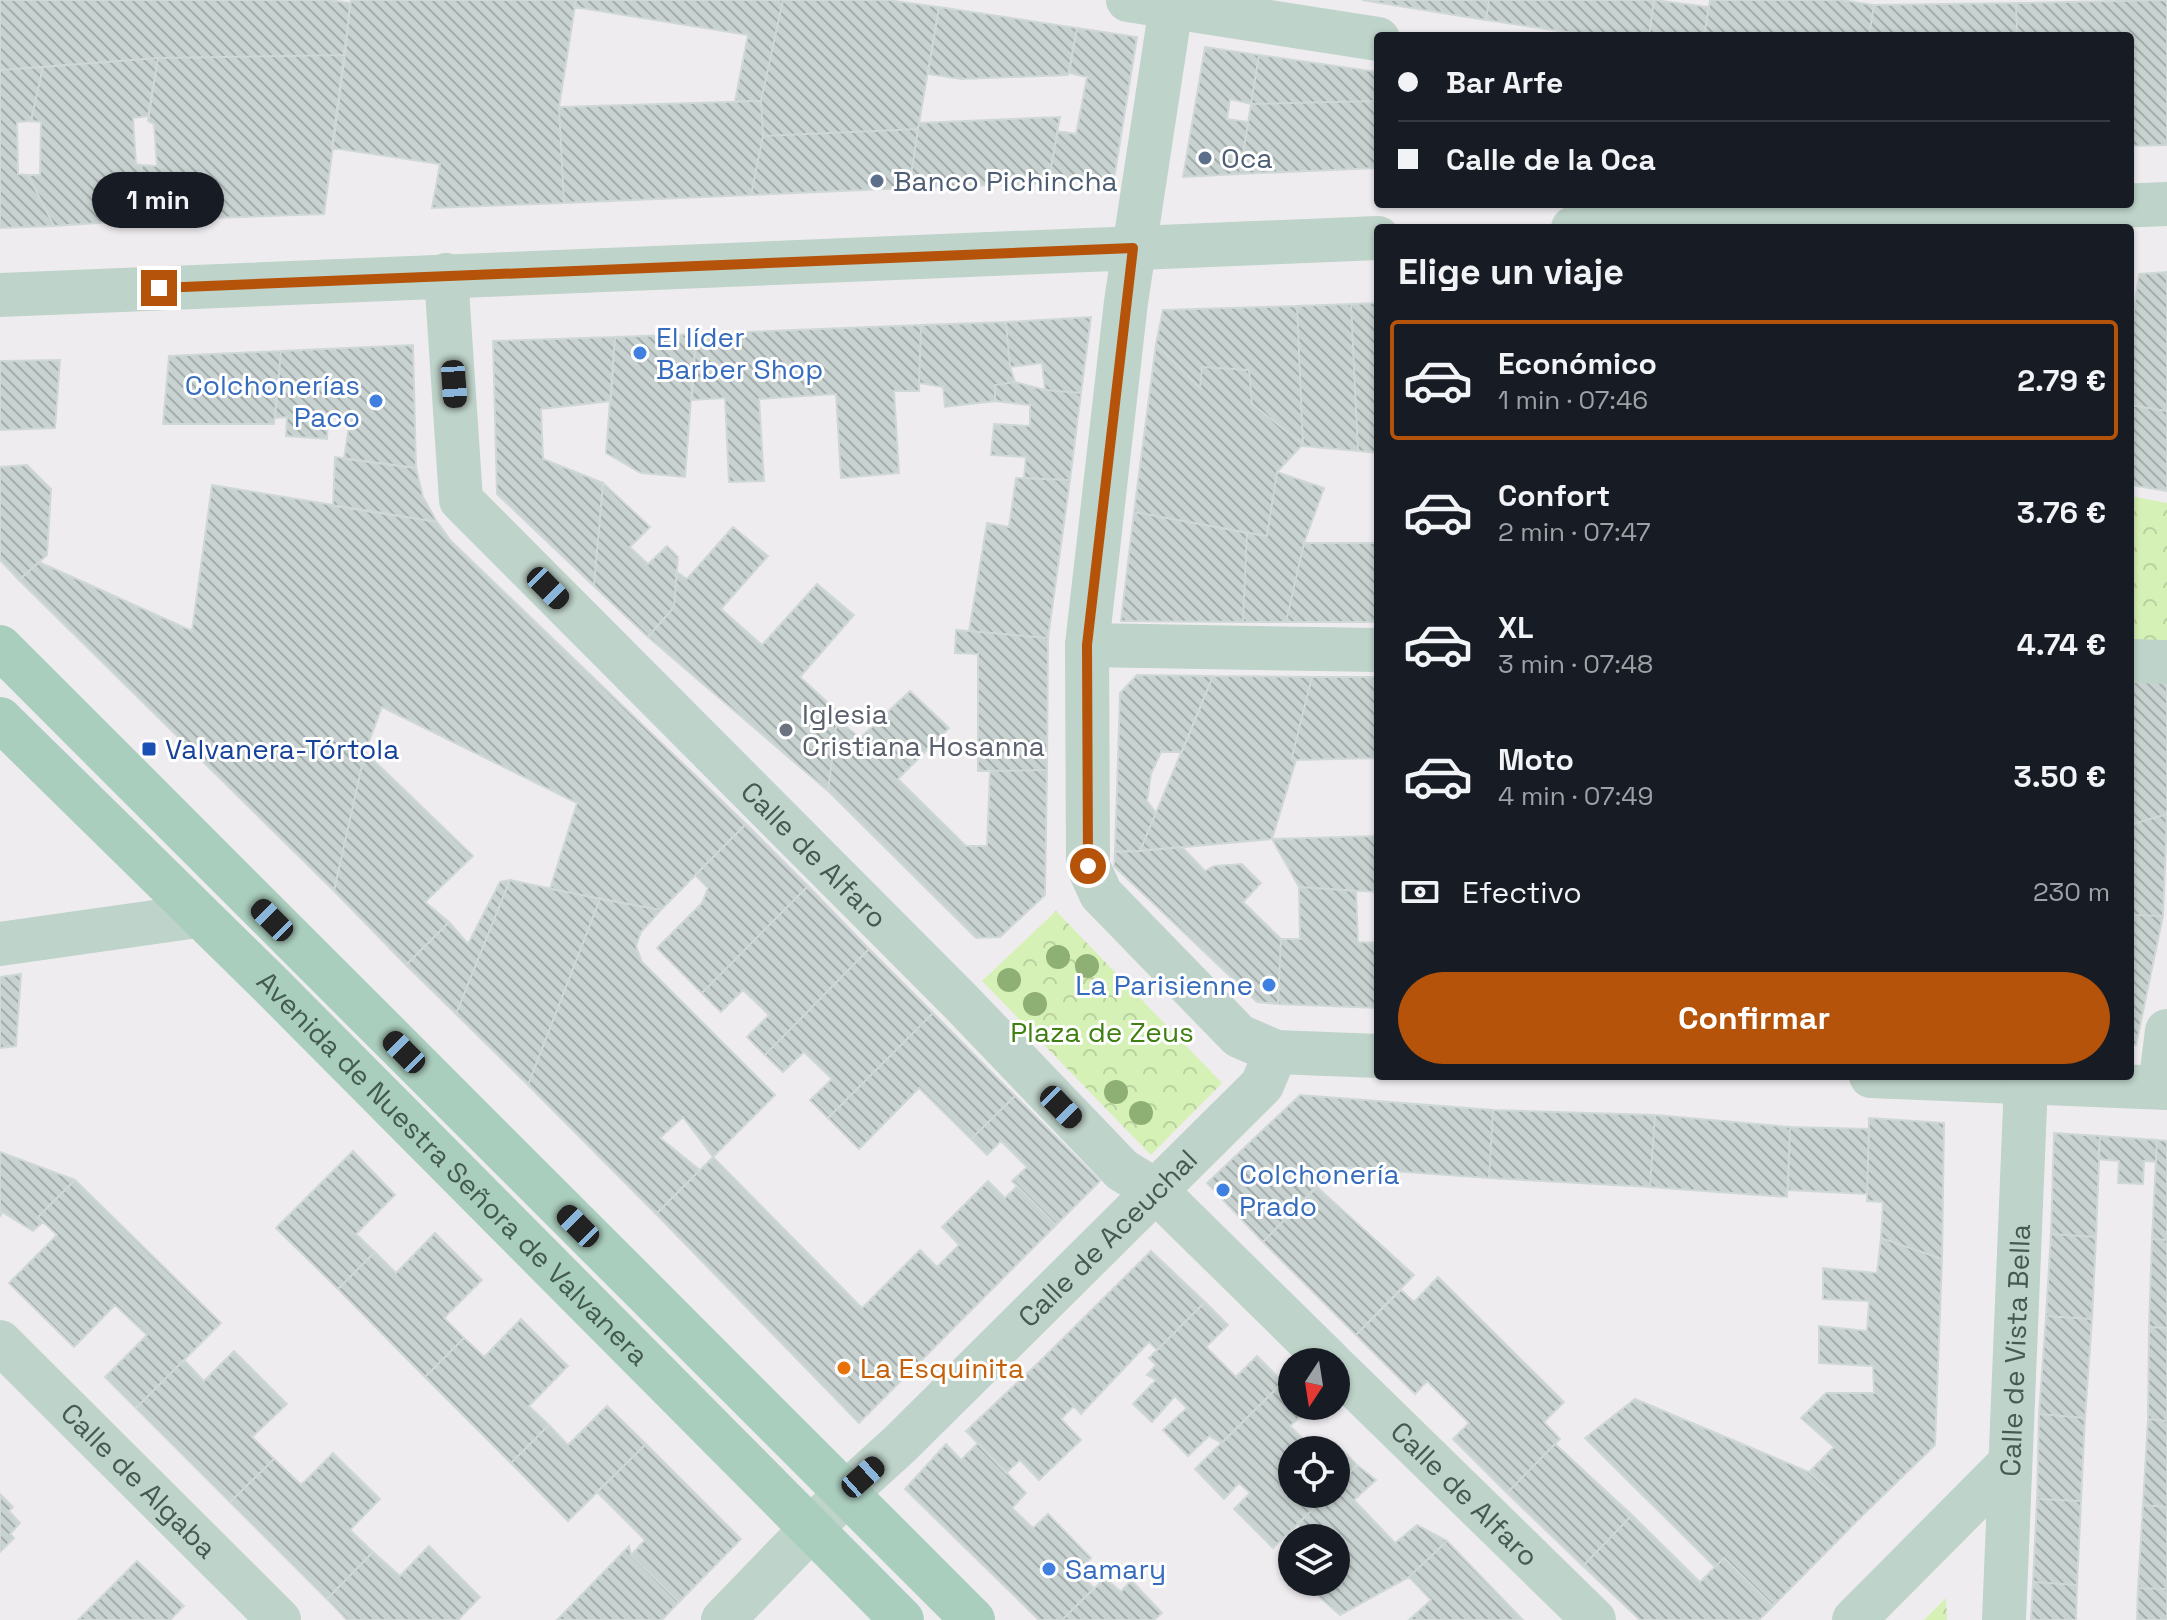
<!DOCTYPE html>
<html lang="es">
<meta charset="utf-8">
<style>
:root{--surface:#171b24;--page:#20242c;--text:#f1f3f6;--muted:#9ea1a6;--line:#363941;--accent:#b45309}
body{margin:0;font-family:"Space Grotesk",sans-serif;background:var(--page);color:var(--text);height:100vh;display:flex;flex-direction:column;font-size:30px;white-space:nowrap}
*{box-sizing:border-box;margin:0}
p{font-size:26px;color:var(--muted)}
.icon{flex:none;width:44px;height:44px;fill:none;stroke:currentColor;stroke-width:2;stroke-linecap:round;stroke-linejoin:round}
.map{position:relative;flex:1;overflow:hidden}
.panel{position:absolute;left:1374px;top:224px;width:760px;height:856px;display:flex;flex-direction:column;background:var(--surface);border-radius:8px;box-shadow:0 2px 6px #0004}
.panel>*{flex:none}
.banner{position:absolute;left:1374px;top:32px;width:760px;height:176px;border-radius:8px;box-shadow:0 2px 6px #0004;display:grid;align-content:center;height:176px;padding:0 24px;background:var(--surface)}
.needle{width:52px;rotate:192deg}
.fabs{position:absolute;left:1278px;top:1348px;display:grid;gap:16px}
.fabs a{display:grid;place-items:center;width:72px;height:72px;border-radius:50%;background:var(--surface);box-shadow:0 2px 6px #0004;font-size:40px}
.end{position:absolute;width:36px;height:36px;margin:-18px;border:10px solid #b45309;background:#fff;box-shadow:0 0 0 4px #fff}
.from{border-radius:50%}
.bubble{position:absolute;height:56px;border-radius:28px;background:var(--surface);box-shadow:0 2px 6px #0004;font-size:26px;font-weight:700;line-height:56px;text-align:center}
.car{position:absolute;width:24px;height:48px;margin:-24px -12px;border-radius:10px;box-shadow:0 0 6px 2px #0007;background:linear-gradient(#222 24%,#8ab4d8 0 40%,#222 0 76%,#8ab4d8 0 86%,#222 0)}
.banner b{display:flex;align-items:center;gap:28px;height:76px;font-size:30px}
.banner b+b{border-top:2px solid var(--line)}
.banner i{width:20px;height:20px;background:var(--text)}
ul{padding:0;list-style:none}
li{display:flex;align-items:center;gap:24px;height:120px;margin:0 16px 12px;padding:0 8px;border:4px solid transparent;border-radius:8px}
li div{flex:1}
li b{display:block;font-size:30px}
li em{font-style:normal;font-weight:700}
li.active{border-color:var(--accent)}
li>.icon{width:72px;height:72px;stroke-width:1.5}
h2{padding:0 24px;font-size:36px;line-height:96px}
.pay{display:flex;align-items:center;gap:20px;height:88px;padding:0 24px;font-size:30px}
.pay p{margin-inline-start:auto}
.primary-button{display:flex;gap:16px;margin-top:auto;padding:16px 24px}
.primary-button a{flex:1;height:92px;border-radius:48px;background:var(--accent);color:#fff;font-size:32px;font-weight:700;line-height:92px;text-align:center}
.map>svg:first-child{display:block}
</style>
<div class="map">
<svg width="2167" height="1620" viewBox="0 0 2167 1620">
<defs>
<pattern id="park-crowns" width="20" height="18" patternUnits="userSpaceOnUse" patternTransform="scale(2)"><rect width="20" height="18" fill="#d6f1b6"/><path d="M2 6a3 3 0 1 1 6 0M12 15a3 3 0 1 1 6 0" fill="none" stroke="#b9d19e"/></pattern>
<pattern id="building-back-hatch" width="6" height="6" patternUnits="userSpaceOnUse" patternTransform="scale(2)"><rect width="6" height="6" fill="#c8d2d0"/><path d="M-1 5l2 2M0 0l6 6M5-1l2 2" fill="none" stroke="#a4adab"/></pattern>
</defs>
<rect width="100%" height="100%" fill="#efecef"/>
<!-- park -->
<path fill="url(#park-crowns)" d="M2130,496L2167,503V662L2130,661Z
M1056,911L1222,1083L1151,1155L982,981Z
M1946,1598L1947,1620H1924Z"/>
<!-- building -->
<path fill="url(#building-back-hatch)" stroke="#d0d8d7" stroke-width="2" d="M0,0H328L350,3L345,55L158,58L0,70Z
M351,0H576L559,107L564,203L432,208L440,164L332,148Z
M576,0H783L761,101H735L748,35L574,7Z
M783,0H887L939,7L918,129L763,136L761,101Z
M1362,0H1489L1486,20Z
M1489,0H1654L1649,36H1594L1486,20Z
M1654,0L1709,7L1704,36H1649Z
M1710,0H1841L1874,5L1869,36H1704Z
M2167,0V145L2130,146V36H2017L2016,3Z
M2016,3L2017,36H1869L1874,5Z
M939,7L1077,28L1068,75L961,79L928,74Z
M1077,28L1137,37L1114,179L1048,183L1058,131L1076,134L1087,77L1069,73Z
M1205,47L1259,55L1251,104L1230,99L1227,119L1248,122L1240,174L1183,177Z
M345,55L324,214L128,221L142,165L157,166L154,124L148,121L158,58Z
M1259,55L1378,72V101L1251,104Z
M158,58L148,116L133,118L136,164L142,165L128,221L54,226L28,175H40L41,122L31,121L43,67Z
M43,67L31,121L17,122L18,174L28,175L54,226L0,228V70Z
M761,101L763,136L751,195L564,203L559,107Z
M1378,101L1377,168L1240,174L1251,104Z
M1060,117L1048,183L909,188L919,123Z
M918,129L909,188L751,195L763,136Z
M2167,272V411L2130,405V338L2139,274Z
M1378,303V453L1358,451L1351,304Z
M1351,304L1358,451L1303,446L1297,306Z
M1297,306L1303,444L1252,404L1249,370L1202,367L1200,388L1156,344L1163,310Z
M1091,317L1081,393L1045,390L1042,363L1010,367L1006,322Z
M1006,322L1010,367L1015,382L995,385V401L945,407L943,387L919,383L921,325Z
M921,325L919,391H894L899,473L841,478L836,394L759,399L764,481L729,482L725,398L692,400L696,334Z
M696,334L685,477L641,473L606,453L615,337Z
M615,337L611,401L541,409L543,459L603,483L594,586L497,494L493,341Z
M1156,344L1200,388L1202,367L1249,370L1252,404L1303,444L1277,472L1267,536L1134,512Z
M413,345L416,468L344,459L350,419L328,418L327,439L286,436L287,417L275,418L281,351Z
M281,351L274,424H163L169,356Z
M60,360L55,428L0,430V361Z
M1015,382L1045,390L1081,393L1070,480L1024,478L1026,457L991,455L994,424L1030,426V405L995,401V385Z
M2130,405L2167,411V491L2130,485Z
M335,457L416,468L423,497L437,522L333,506Z
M27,465L51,489L47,555L19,580L0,560V467Z
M1277,472L1324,488L1304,543L1286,622H1243L1247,533L1267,536Z
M1016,478L1070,480L1048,638L969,631L987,523L1009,527Z
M603,483L650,527L630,547L648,564L667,546L678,557L674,607L648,637L594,586Z
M212,485L437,522L451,541L746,824L661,910L550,889L577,803L382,707L365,752L334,891L19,580L39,562L192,631Z
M1134,512L1247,533L1243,622L1121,621Z
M733,527L768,556L721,609L762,645L817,584L854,615L800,677L838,712L828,791L648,637L674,607L677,572L687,579Z
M1304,543H1378V622H1286Z
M956,630L1048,638L1047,770L978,771V654L955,653Z
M1137,675L1213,676L1182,752H1161L1151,774L1147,801L1156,813L1140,851L1115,852L1120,693Z
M1213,676L1312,677L1292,757L1296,760L1272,839L1140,851Z
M1312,677H1378V758L1296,760L1292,757Z
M2130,681L2167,682V814L2130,825Z
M910,691L949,728L898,779L966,846H987L990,771L1047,770L1045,895L1000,937L976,938L828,791L837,719L860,738Z
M365,752L473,856L425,902L449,922L406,965L334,891Z
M2167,814L2163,916L2130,915V825Z
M746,824L808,886L702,993L657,948L702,903L708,888L695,875Z
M1378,836V892L1299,887L1272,839Z
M1182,847L1205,871L1214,866L1242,864L1261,883L1243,902L1281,939L1278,1004L1257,1002L1114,866L1115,852Z
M510,880L456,1014L406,965L449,922L468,944L500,882Z
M510,880L600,899L528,1085L456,1014Z
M808,886L869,949L765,1055L747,1037L769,1015L743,990L721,1012L702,993Z
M1299,887L1356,891L1358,942L1378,943V1008L1278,1004L1281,939H1300Z
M600,899L661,910L641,932L636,946L642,962L775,1095L713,1157L683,1117L660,1138L700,1170L656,1214L528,1085Z
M2130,915L2163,916L2136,1045L2130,1044Z
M869,949L933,1013L828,1118L810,1100L832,1079L804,1052L783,1072L765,1055Z
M21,974L16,1046L0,1048V977Z
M933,1013L1015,1096L971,1139L919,1088L859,1149L828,1118Z
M1300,1095L1493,1110L1489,1178L1335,1167L1263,1242L1207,1183Z
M1015,1096L1100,1181L1056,1225L1012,1181L1027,1167L1001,1141L987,1155L971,1139Z
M1493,1110L1655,1115L1650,1187L1489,1178Z
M1655,1115L1790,1127L1787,1197L1650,1187Z
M1869,1118L1944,1123L1942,1259L1881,1238L1883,1202L1867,1201Z
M1790,1127L1869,1129L1867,1194L1788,1190Z
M2054,1133L2100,1136L2096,1237L2051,1234Z
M2100,1136L2157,1140L2156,1162L2144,1161L2143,1184L2118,1183L2119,1161L2098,1159Z
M2157,1140L2167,1141V1240L2152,1239Z
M353,1151L395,1195L356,1234L375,1252L338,1289L276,1228Z
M0,1152L75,1180L38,1217L43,1222L33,1231L2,1212L0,1217Z
M713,1157L862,1308L920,1250L937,1267L959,1245L942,1227L988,1181L1005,1198L1017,1186L1056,1225L859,1423L656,1214Z
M75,1180L221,1323L136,1408L105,1377L147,1335L115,1305L74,1347L9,1283L57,1235L38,1217Z
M1317,1187L1414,1275L1356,1335L1263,1242Z
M435,1233L482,1280L444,1318L464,1338L425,1377L338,1289L375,1252L396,1273Z
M2051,1234L2096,1237L2092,1319L2046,1316Z
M1881,1238L1942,1259L1935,1445L1860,1518L1809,1472L1834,1447L1801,1418L1826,1393H1874L1873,1366L1819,1363V1326L1867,1331L1869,1301L1823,1299V1268L1877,1273Z
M2152,1239L2167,1240V1328L2149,1327Z
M1151,1251L1205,1302L1157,1350L1149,1342L1081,1414L1036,1365Z
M1438,1277L1564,1402L1544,1422L1560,1439L1507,1493L1453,1439L1469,1423L1427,1381L1415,1394L1356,1335L1401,1290L1414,1302Z
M1205,1302L1228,1325L1206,1347L1236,1377L1257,1356L1283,1382L1222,1443L1209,1436L1188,1456L1163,1430L1187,1408L1175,1396L1152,1422L1133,1404L1156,1380L1147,1375L1156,1365L1149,1358Z
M2046,1316L2092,1319L2085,1418L2039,1414Z
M521,1319L568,1366L529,1406L549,1425L511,1463L425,1377L464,1338L484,1357Z
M2149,1327L2167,1328V1421L2148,1419Z
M234,1351L287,1404L252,1437L274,1459L230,1502L136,1408L184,1360L204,1381Z
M1036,1365L1074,1406L1061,1419L1081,1440L1039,1480L1020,1460L1006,1473L966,1431Z
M1283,1382L1292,1391V1406L1310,1408L1290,1426L1314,1450H1292V1494H1328L1273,1548L1234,1509L1250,1493L1239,1483L1224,1499L1195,1469Z
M1635,1399L1809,1472L1860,1518L1773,1606L1724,1558L1715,1567L1585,1438Z
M607,1406L646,1444L568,1521L511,1463L549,1425L568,1445Z
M2039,1414L2085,1418L2081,1501L2037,1499Z
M2148,1419L2167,1421V1507L2143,1505Z
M978,1443L1026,1493L1012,1508L1033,1528L1048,1514L1091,1558L1077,1571L1094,1588L1062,1620H1039L905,1489L946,1444L961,1460Z
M1335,1443L1357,1465L1336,1486V1450H1327Z
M646,1444L741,1539L679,1602L631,1555L645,1540L597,1492Z
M1555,1444L1632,1515L1583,1566L1507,1493Z
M333,1453L380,1499L350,1530L373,1552L327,1599L230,1502L274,1459L301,1485Z
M1357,1465L1376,1480L1354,1500L1395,1543L1417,1525L1447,1541L1409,1577L1340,1615L1316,1594L1329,1582H1336V1576L1345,1567L1336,1555V1538H1302L1307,1534L1298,1524L1328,1494H1336V1486Z
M0,1494L13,1507L9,1511L20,1523L10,1534L14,1538L0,1552Z
M2037,1499L2081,1501L2077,1585L2033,1582Z
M2143,1505L2167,1507V1589L2138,1588Z
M1632,1515L1700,1582L1724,1558L1773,1606L1759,1620H1640L1583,1566Z
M1447,1541L1523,1620H1409L1431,1600L1409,1577Z
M429,1546L480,1597L458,1620H347L327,1599L373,1552L400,1576Z
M629,1546L631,1555L679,1602L662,1620H557Z
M1292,1547V1564L1283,1555Z
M137,1561L184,1606L170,1620H78Z
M1105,1578L1121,1592L1131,1580L1162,1613L1154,1620H1062Z
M2033,1582L2077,1585L2076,1620H2031Z
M2138,1588L2167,1589V1620H2137Z"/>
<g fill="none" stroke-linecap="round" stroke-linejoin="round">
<!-- minor -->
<g stroke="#bed3c9" stroke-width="44">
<path d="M1128,0L1378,39"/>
<path d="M1172,0L1126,302L1087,645L1088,866L1101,894L1239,1036L1276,1052L1378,1056"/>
<path d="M1573,228L2167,204"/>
<path id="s1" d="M446,275L461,500L961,1002L1122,1170L1156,1191L1330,1362"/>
<path d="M0,295L1378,238"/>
<path d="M1087,645L1378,650"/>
<path d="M2130,661L2167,662"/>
<path d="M0,944L197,916"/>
<path d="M1871,1076L2167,1088"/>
<path d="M2160,1087L2167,1031"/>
<path id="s2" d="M0,1342L279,1620"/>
<path id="s3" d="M1336,1368L1594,1620"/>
<path id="s4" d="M723,1620L846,1493L899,1445L1262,1085L1276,1052"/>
<path d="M1854,1620L2008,1465"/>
<path id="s5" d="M2004,1620L2026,1082"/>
</g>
<!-- major -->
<g stroke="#aacebe" stroke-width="44">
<path d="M0,647L973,1620"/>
<path id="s6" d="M0,719L269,983L902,1620"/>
</g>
</g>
<!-- trees -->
<g fill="#8fb075">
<circle cx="1058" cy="957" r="12"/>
<circle cx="1087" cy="966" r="12"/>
<circle cx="1009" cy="980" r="12"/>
<circle cx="1035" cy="1004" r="12"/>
<circle cx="1116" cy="1092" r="12"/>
<circle cx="1141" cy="1113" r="12"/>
</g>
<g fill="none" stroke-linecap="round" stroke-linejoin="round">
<!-- route -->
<path stroke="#b45309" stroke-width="10" d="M159,288L1133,248L1087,645L1088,866"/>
</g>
<!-- markers -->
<g fill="#5c6f8a" stroke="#fff" stroke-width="3">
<circle cx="1205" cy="158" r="8"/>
<circle cx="877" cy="181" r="8"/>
</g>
<g fill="#3f7fe0" stroke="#fff" stroke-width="3">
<circle cx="640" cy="353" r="8"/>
<circle cx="376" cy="401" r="8"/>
<circle cx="1269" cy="985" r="8"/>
<circle cx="1223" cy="1190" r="8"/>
<circle cx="1049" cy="1569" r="8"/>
</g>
<circle fill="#6b7280" stroke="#fff" stroke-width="3" cx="786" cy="730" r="8"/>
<rect fill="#1a4fb4" stroke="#fff" stroke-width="3" x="141" y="741" width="16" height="16" rx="4"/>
<circle fill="#e8710a" stroke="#fff" stroke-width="3" cx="844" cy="1368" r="8"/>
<g text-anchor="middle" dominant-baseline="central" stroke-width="6" stroke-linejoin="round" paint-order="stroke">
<!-- service labels -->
<g font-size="28" fill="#4e5e75" stroke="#fff" text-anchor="start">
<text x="1221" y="158">Oca</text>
<text x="893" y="181">Banco Pichincha</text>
</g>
<!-- shop labels -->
<g font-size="28" fill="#366cbe" stroke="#fff" text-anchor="start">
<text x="656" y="337">El líder<tspan x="656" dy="32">Barber Shop</tspan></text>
<text x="360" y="385" text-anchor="end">Colchonerías<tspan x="360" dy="32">Paco</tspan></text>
<text x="1253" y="985" text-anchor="end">La Parisienne</text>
<text x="1239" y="1174">Colchonería<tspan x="1239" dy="32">Prado</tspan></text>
<text x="1065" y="1569">Samary</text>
</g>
<!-- worship labels -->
<g font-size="28" fill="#5b616d" stroke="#fff" text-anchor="start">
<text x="802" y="714">Iglesia<tspan x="802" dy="32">Cristiana Hosanna</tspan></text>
</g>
<!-- transit labels -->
<g font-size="28" fill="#164399" stroke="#fff" text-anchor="start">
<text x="165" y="749">Valvanera-Tórtola</text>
</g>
<!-- street labels -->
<g font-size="28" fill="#435b50" stroke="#fff">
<text stroke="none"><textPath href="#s1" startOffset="726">Calle de Alfaro</textPath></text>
<text stroke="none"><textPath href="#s6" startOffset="638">Avenida de Nuestra Señora de Valvanera</textPath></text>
<text stroke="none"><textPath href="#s4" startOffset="542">Calle de Aceuchal</textPath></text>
<text stroke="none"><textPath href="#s5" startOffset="270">Calle de Vista Bella</textPath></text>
<text stroke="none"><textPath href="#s2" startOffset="196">Calle de Algaba</textPath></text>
<text stroke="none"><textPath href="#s3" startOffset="180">Calle de Alfaro</textPath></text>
</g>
<!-- park labels -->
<g font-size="28" fill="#407f11" stroke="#fff">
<text x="1102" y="1032">Plaza de Zeus</text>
</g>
<!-- food labels -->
<g font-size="28" fill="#c56008" stroke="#fff" text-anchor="start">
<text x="860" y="1368">La Esquinita</text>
</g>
</g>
</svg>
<div class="fabs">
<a><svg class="needle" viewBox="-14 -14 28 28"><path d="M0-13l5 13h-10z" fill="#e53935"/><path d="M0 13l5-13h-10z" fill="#9ea1a6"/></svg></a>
<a><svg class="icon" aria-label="locate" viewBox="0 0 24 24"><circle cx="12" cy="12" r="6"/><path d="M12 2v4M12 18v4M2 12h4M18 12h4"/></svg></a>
<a><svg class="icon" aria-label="layers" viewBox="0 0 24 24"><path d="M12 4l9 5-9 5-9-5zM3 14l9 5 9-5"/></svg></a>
</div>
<i class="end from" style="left:1088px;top:866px"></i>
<i class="end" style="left:159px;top:288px"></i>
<div class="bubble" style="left:92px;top:172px;width:132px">1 min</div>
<i class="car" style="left:454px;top:384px;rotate:176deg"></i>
<i class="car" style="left:548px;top:588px;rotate:135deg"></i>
<i class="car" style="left:272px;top:920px;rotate:315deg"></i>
<i class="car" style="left:404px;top:1052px;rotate:315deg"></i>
<i class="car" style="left:1061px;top:1107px;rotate:136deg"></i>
<i class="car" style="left:578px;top:1226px;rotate:315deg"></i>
<i class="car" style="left:863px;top:1477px;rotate:48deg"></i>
<div class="banner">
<b><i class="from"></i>Bar Arfe</b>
<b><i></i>Calle de la Oca</b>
</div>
<section class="panel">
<h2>Elige un viaje</h2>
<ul>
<li class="active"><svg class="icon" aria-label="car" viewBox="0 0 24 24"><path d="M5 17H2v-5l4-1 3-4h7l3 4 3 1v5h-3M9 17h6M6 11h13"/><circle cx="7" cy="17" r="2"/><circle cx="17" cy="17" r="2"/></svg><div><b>Económico</b><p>1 min · 07:46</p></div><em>2.79 €</em></li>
<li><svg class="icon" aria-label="car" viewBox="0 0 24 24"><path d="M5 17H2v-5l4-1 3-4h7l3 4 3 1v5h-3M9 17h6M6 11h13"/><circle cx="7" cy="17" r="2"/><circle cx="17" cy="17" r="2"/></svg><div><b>Confort</b><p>2 min · 07:47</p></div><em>3.76 €</em></li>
<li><svg class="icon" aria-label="car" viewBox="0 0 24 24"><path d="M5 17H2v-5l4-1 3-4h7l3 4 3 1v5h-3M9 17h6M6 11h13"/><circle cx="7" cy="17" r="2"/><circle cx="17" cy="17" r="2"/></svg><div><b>XL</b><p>3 min · 07:48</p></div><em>4.74 €</em></li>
<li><svg class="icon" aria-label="car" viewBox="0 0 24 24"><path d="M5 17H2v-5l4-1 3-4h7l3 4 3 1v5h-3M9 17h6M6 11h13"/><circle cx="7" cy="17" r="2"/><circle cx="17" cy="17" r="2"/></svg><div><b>Moto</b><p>4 min · 07:49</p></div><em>3.50 €</em></li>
</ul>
<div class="pay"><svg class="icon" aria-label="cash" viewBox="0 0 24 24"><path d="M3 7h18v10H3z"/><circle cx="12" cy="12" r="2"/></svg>Efectivo<p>230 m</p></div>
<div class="primary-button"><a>Confirmar</a></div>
</section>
</div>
